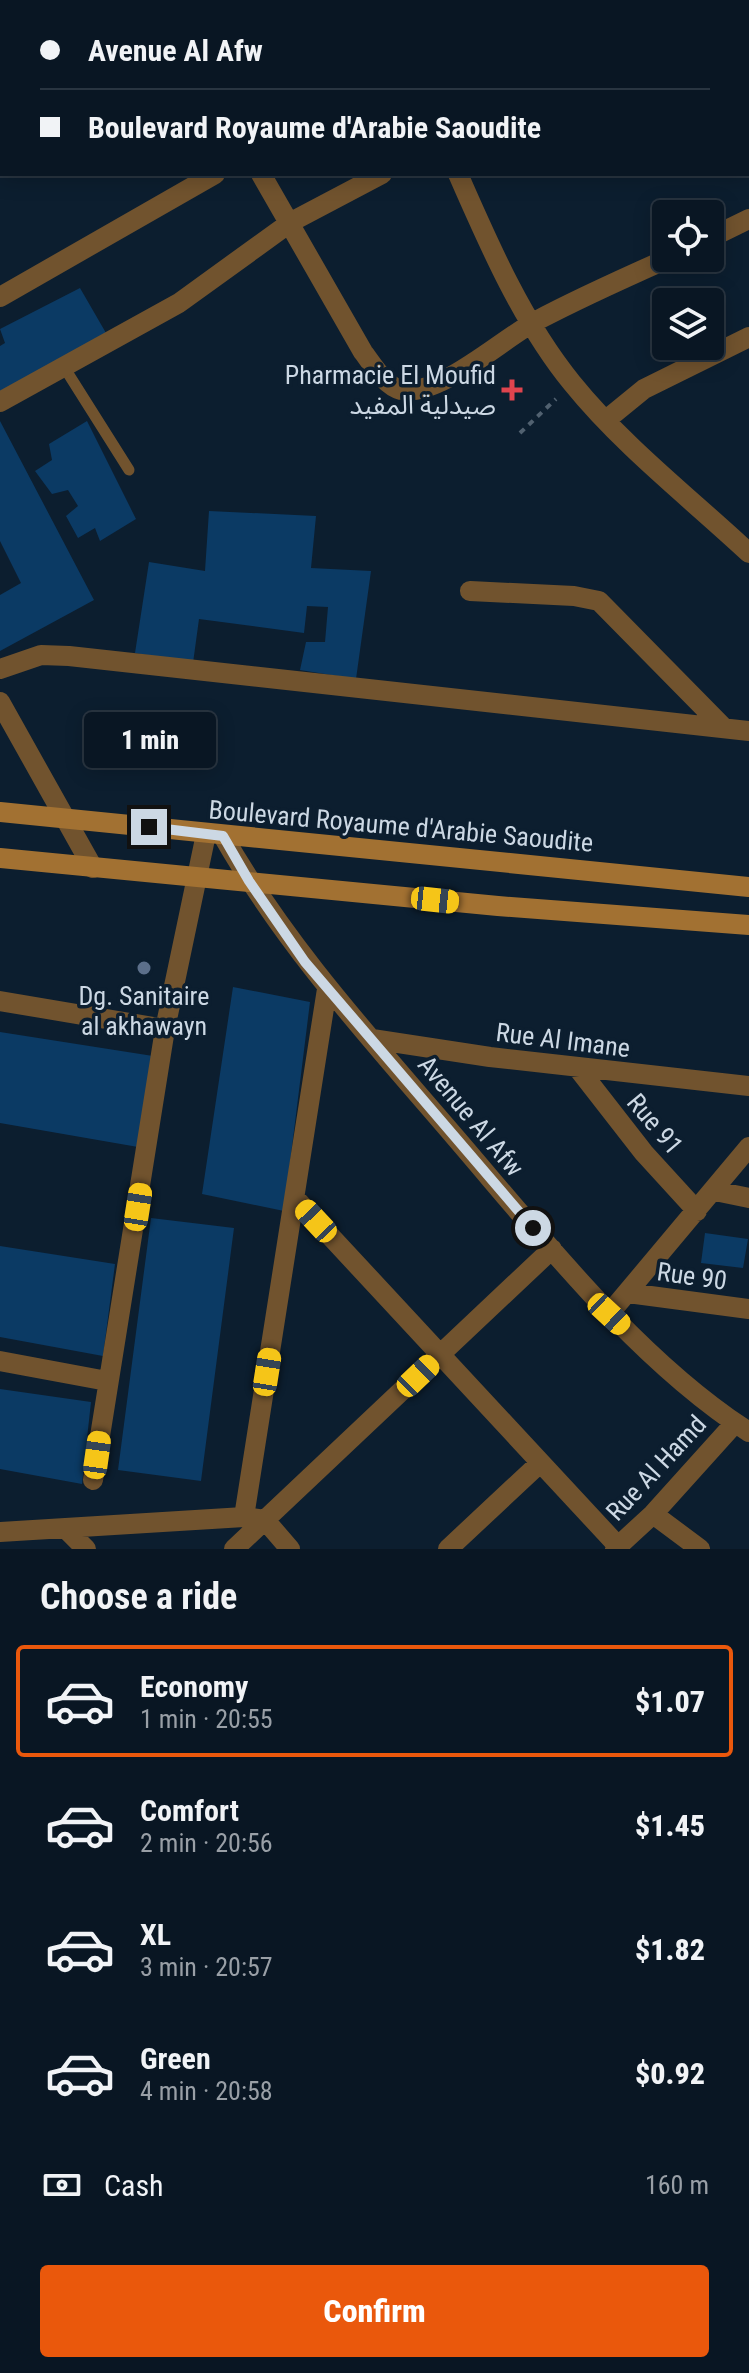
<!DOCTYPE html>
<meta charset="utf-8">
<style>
:root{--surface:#091623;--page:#172330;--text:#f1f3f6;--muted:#999fa6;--line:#293541;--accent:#ea580c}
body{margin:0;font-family:"Roboto Condensed","Noto Sans Arabic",sans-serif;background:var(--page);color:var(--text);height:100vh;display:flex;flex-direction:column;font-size:30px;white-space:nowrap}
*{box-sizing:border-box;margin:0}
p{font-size:26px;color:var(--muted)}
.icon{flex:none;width:44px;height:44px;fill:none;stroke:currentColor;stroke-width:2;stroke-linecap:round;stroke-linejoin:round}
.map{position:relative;height:1549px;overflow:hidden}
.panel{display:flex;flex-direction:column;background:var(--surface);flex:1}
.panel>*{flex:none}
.hud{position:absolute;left:0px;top:0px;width:750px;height:176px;box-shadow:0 4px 20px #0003,0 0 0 2px var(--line);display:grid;align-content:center;height:176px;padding:0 40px;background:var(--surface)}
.fabs{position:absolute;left:652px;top:200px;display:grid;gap:16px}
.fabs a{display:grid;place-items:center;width:72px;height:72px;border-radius:8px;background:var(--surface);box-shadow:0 4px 20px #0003,0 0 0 2px var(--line);font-size:40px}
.end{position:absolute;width:36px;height:36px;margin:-18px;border:10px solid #ccd8e4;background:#111;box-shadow:0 0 0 4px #111}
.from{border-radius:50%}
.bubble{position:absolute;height:56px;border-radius:8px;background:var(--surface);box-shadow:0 4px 20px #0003,0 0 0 2px var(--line);font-size:26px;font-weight:800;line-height:56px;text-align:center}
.car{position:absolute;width:24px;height:48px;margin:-24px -12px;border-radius:10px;box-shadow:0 0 6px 2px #0007;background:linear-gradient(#f5c518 24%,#345 0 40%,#f5c518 0 76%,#345 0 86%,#f5c518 0)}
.hud b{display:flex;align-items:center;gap:28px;height:76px;font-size:30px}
.hud b+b{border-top:2px solid var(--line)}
.hud i{width:20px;height:20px;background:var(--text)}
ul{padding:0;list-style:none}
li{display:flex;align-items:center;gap:24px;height:112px;margin:0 16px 12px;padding:0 24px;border:4px solid transparent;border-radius:8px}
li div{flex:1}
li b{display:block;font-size:30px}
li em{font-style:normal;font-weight:800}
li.selected{border-color:var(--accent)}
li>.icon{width:72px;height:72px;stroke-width:1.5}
h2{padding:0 40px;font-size:36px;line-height:96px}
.pay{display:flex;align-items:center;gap:20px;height:88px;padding:0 40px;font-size:30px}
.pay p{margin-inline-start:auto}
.cta{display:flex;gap:16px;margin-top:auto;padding:16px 40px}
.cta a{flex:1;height:92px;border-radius:8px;background:var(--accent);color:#fff;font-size:32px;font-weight:800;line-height:92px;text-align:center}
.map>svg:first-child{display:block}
</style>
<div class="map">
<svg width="749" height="1549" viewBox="0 0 749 1549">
<rect width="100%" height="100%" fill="#0c1e2f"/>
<!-- building -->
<path fill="#0b3a64" d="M80,288L106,333L0,394V346L5,343L0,329Z
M0,421L94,600L0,651V595L21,583L0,541Z
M87,421L136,519L100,541L95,528L78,538L66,516L78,506L68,490L52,494L35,471L52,460L49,444Z
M209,511L316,516L311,568L371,571L356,679L300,670L306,642H325L328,607L307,606L304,633L199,619L193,663L135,653L149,562L205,571Z
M233,987L310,1002L284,1211L202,1194Z
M0,1032L153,1056L138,1147L0,1123Z
M151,1218L234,1228L201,1481L118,1470Z
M705,1233L748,1239L743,1268L701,1263Z
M0,1246L115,1264L103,1356L0,1337Z
M0,1389L91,1402L82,1484L0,1469Z"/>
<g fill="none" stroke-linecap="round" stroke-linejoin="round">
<!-- path -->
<path stroke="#516170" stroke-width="4" stroke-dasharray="6 6" stroke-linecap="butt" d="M520,433L556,399"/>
<!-- service -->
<path stroke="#71532e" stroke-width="11" d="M64,367L129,470"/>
<!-- minor -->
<path stroke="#71532e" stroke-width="20" d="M127,0L128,2
M409,0V2
M85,2L86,0
M0,31H2
M748,50L749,49
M0,139L2,135
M261,174L363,352C373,365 385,386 401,390C440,397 502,339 536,321C579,298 624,278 669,258
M458,174C489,245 523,323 572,383C623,446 690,498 749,553
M710,238L749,219
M0,297L215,174
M0,402L179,303L291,222L382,174
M606,420L644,389L749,337
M470,591L574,596L599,601L725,729
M0,669L41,655L69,656L749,731
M0,702L93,868
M223,836C287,948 372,1040 455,1137C541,1237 638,1361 749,1432
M0,1001L165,1029
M372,1039L490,1057L749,1086
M577,1067L644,1153L697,1211
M715,1191L749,1198
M295,1198L618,1546
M628,1293L749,1309
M609,1314L749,1147
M0,1361L107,1381
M93,1480L165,1029L206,834
M653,1514L700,1549
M244,1517L327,989
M65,1528L86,1549
M0,1532L244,1517L265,1520L290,1549
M234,1549L552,1249
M448,1549L540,1463
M615,1549L653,1514L735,1423"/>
<!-- secondary -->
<path stroke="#a27132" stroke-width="20" d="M0,812L749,887
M0,858L498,906L749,925"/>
</g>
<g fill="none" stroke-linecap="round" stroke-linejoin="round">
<!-- route -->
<path stroke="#ccd8e4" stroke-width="10" d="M149,827L223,836L249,881L305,962L533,1228"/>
</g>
<!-- markers -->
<path fill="#e0444e" stroke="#0c1e2f" stroke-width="3" d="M508 378h8v8h8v8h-8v8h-8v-8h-8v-8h8z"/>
<circle fill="#5c6f8a" stroke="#0c1e2f" stroke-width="3" cx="144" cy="968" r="8"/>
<g text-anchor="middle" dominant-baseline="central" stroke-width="7" stroke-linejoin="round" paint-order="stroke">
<!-- poi labels -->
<g font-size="26" fill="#ccd8e4" stroke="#0c1e2f" text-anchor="end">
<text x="496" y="375">Pharmacie El Moufid<tspan x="496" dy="30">صيدلية المفيد</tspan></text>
<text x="144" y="996" text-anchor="middle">Dg. Sanitaire<tspan x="144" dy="30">al akhawayn</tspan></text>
</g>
<!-- street labels -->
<g font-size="26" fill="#ccd8e4" stroke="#0c1e2f">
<text transform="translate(401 826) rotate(5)">Boulevard Royaume d'Arabie Saoudite</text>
<text transform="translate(563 1040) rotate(7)">Rue Al Imane</text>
<text transform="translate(471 1116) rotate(50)">Avenue Al Afw</text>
<text transform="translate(655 1124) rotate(50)">Rue 91</text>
<text transform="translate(692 1276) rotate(8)">Rue 90</text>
<text transform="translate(656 1468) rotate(-47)">Rue Al Hamd</text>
</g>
</g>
</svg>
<div class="fabs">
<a><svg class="icon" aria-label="locate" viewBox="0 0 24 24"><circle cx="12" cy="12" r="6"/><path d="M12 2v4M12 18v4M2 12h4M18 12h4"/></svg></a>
<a><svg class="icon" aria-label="layers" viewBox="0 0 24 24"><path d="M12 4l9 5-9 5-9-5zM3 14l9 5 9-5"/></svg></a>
</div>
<i class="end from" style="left:533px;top:1228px"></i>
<i class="end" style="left:149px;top:827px"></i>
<div class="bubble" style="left:84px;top:712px;width:132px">1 min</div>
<i class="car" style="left:435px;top:900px;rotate:96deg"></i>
<i class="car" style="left:138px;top:1207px;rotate:9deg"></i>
<i class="car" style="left:316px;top:1221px;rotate:317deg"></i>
<i class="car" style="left:609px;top:1314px;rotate:133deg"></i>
<i class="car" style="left:267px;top:1372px;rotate:9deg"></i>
<i class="car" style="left:418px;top:1376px;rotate:46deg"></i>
<i class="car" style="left:97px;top:1455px;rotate:8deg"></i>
<div class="hud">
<b><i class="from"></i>Avenue Al Afw</b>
<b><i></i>Boulevard Royaume d'Arabie Saoudite</b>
</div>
</div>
<section class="panel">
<h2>Choose a ride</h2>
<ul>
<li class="selected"><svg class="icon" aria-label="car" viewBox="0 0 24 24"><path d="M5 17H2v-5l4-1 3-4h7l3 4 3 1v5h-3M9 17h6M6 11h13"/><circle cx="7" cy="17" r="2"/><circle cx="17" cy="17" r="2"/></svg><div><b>Economy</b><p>1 min · 20:55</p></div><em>$1.07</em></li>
<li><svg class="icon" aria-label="car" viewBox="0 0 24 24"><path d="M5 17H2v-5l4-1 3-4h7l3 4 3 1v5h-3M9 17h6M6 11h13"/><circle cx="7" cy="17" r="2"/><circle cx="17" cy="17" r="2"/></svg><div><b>Comfort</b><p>2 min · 20:56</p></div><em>$1.45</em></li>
<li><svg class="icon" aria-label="car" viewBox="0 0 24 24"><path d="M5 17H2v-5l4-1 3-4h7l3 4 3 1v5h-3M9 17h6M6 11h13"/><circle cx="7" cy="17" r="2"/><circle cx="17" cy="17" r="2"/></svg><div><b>XL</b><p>3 min · 20:57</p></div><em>$1.82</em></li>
<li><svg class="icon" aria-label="car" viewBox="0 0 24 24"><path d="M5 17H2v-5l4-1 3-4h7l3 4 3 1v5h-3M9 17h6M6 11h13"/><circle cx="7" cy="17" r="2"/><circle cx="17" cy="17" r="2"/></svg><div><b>Green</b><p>4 min · 20:58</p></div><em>$0.92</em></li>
</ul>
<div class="pay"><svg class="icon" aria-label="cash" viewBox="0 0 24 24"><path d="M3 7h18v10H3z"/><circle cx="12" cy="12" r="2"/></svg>Cash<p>160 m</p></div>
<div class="cta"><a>Confirm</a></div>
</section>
